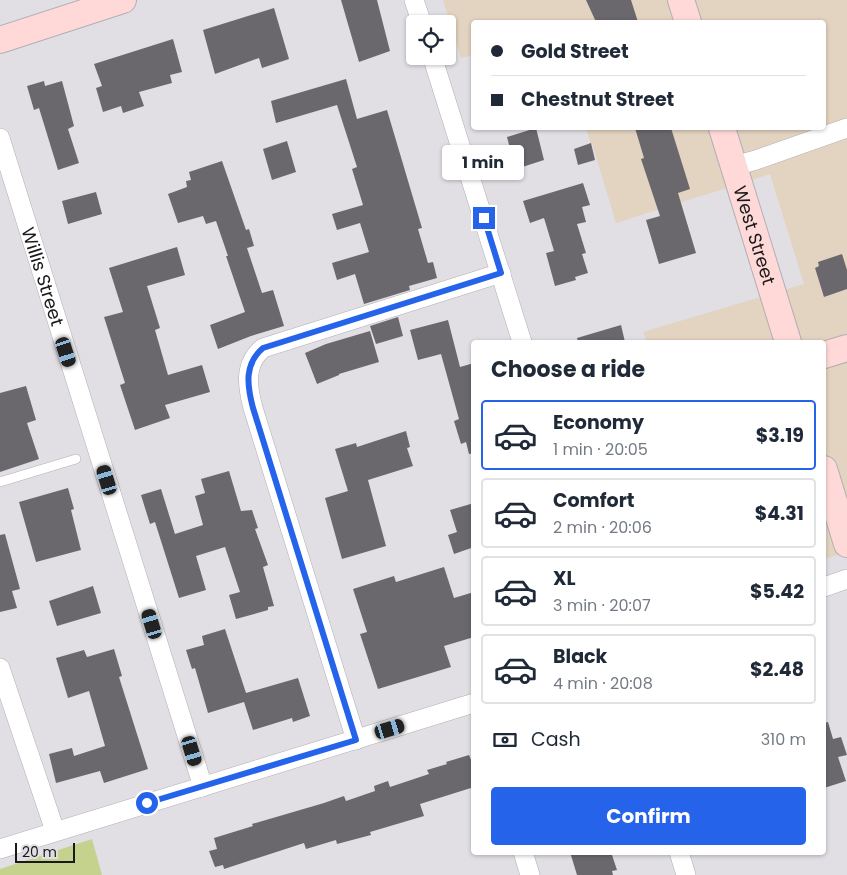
<!DOCTYPE html>
<meta charset="utf-8">
<style>
:root{--surface:#fff;--page:#f6f6f7;--text:#1f2937;--muted:#747a83;--line:#e0e1e3;--accent:#2563eb}
body{margin:0;font-family:Poppins,sans-serif;background:var(--page);color:var(--text);height:100vh;display:flex;flex-direction:column;font-size:19px;white-space:nowrap}
*{box-sizing:border-box;margin:0}
p{font-size:16px;color:var(--muted)}
.icon{flex:none;width:28px;height:28px;fill:none;stroke:currentColor;stroke-width:2;stroke-linecap:round;stroke-linejoin:round}
.map{position:relative;flex:1;overflow:hidden}
.details{position:absolute;left:471px;top:340px;width:355px;height:515px;display:flex;flex-direction:column;background:var(--surface);border-radius:5px;box-shadow:0 1px 4px #0004}
.details>*{flex:none}
.banner{position:absolute;left:471px;top:20px;width:355px;height:110px;border-radius:5px;box-shadow:0 1px 4px #0004;display:grid;align-content:center;height:110px;padding:0 20px;background:var(--surface)}
.buttons{position:absolute;left:406px;top:15px;display:grid;gap:10px}
.buttons a{display:grid;place-items:center;width:50px;height:50px;border-radius:5px;background:var(--surface);box-shadow:0 1px 4px #0004;font-size:25px}
.scale{position:absolute;left:15px;bottom:12px;width:60px;box-sizing:border-box;padding-left:5px;border:2px solid #19181a;border-top:0;font-size:14px;line-height:18px;white-space:nowrap;color:#19181a;-webkit-text-stroke:4px #e1dfe4;paint-order:stroke}
.end{position:absolute;width:22px;height:22px;margin:-11px;border:6px solid #2563eb;background:#fff;box-shadow:0 0 0 2px #fff}
.from{border-radius:50%}
.bubble{position:absolute;height:35px;border-radius:5px;background:var(--surface);box-shadow:0 1px 4px #0004;font-size:16px;font-weight:700;line-height:35px;text-align:center}
.car{position:absolute;width:15px;height:30px;margin:-15px -8px;border-radius:6px;box-shadow:0 0 4px 1px #0007;background:linear-gradient(#222 24%,#8ab4d8 0 40%,#222 0 76%,#8ab4d8 0 86%,#222 0)}
.banner b{display:flex;align-items:center;gap:18px;height:48px;font-size:19px}
.banner b+b{border-top:1px solid var(--line)}
.banner i{width:12px;height:12px;background:var(--text)}
ul{padding:0;list-style:none}
li{display:flex;align-items:center;gap:15px;height:70px;margin:0 10px 8px;padding:0 10px;border:2px solid var(--line);border-radius:5px}
li div{flex:1}
li b{display:block;font-size:19px}
li em{font-style:normal;font-weight:700}
li.active{border-color:var(--accent)}
li>.icon{width:45px;height:45px;stroke-width:1.5}
h2{padding:0 20px;font-size:22px;line-height:60px}
.pay{display:flex;align-items:center;gap:12px;height:55px;padding:0 20px;font-size:19px}
.pay p{margin-inline-start:auto}
.primary-button{display:flex;gap:10px;margin-top:auto;padding:10px 20px}
.primary-button a{flex:1;height:58px;border-radius:5px;background:var(--accent);color:#fff;font-size:20px;font-weight:700;line-height:58px;text-align:center}
.map>svg:first-child{display:block}
</style>
<div class="map">
<svg width="847" height="875" viewBox="0 0 847 875">
<rect width="100%" height="100%" fill="#e1dfe4"/>
<!-- commercial -->
<path fill="#e3d3c1" d="M443,0H847V552L824,559V342H647L643,332L804,284L770,174L616,223L592,143L591,144L586,128H824V22H474V55L461,58Z"/>
<!-- green -->
<path fill="#c4d28d" d="M92,839L102,875H0V869Z"/>
<!-- building -->
<path fill="#6a686d" d="M341,0H377L390,51L359,62Z
M586,0H631L638,22H596Z
M274,8L289,59L262,68L259,58L215,74L203,30Z
M173,39L182,72L170,75L172,83L139,92L144,106L123,113L121,106L103,112L96,88L102,86L94,64Z
M346,79L357,119L387,110L422,228L418,229L428,263L433,262L437,278L409,286L410,290L364,304L355,274L337,280L332,263L369,252L360,223L337,230L332,214L363,205L352,169L357,167L337,105L276,123L271,101Z
M44,81L45,86L62,81L74,126L68,129L79,163L58,170L39,108L34,110L27,86Z
M536,128L544,160L513,170L505,146L509,145L507,137Z
M635,128H671L690,189L678,193L696,253L659,264L646,220L660,216L641,159L644,158Z
M287,141L296,172L272,180L263,149Z
M591,143L595,160L578,165L574,149Z
M222,161L246,230L249,229L254,246L247,248L262,293L273,290L284,326L251,336L218,349L210,325L245,312L226,256H228L216,221L206,224L203,216L178,223L168,194L187,187L186,181L191,180L189,172Z
M583,183L590,205L582,207L586,222L577,224L586,253L582,254L588,273L575,277L576,280L555,286L546,253L554,251L544,218L530,223L523,201Z
M96,192L102,214L68,224L62,201Z
M177,247L185,275L147,286L160,328L155,330L168,375L202,365L210,392L165,405L170,418L135,430L120,385L125,383L104,317L123,312L109,268Z
M842,254L847,270V289L824,297L815,268L819,266L818,262Z
M398,317L403,336L376,344L370,326Z
M448,320L460,367L474,363V453L469,454L466,442L461,444L454,421L459,419L441,354L418,360L410,330Z
M621,325L625,342H578L577,338Z
M370,331L379,362L339,374V375L317,384L305,353L326,344Z
M26,386L36,420L27,423L39,459L0,472V393Z
M406,431L410,447L407,448L413,466L368,480L386,546L342,559L325,498L348,491L335,449L356,443L357,447Z
M229,471L241,511L252,510L258,528L255,529L268,565L263,567L274,606L268,607V610L236,619L229,595L240,592L225,547L196,556L206,590L179,598L155,522L150,524L141,495L161,489L175,534L203,525L195,496L205,493L201,479Z
M68,488L74,509L71,510L81,550L36,562L19,502Z
M474,503V547L454,554L448,535L457,532L450,510Z
M5,534L20,589L12,591L17,608L0,612V535Z
M444,567L454,598L474,592V637L444,646L451,667L378,689L360,634L367,632L353,589L394,576L396,582Z
M93,586L101,613L57,626L49,601Z
M225,629L246,693L298,678L310,716L293,722L292,718L253,730L244,702L208,713L195,668L192,669L186,650L204,645L202,636Z
M114,649L122,676L119,677L148,769L104,783L100,771L56,783L49,754L72,748L74,756L105,746L89,691L68,698L56,658L84,650L87,657Z
M828,722L833,739L841,737L847,755L838,757L846,781L824,788V723Z
M469,755L474,767V787L420,804L424,816L370,832L371,835L337,844L336,840L306,849L304,843L224,869L223,865L215,867L209,851L217,849L214,838L253,826L252,824L324,803L344,796L346,801L375,791L374,786L388,781L390,787L429,774L427,770L447,764L446,762Z
M570,852H611L617,870L612,871L613,875H577Z"/>
<g fill="none" stroke-linecap="round" stroke-linejoin="round">
<defs>
<path id="lane" d="M0,482L76,459"/>
<g id="street">
<path d="M414,0L422,24"/>
<path d="M432,56L522,342"/>
<path id="s1" d="M0,138L203,787"/>
<path d="M734,166L756,160L847,128"/>
<path d="M824,587L847,579"/>
<path d="M0,668L55,831"/>
<path d="M356,740L253,408C247,385 244,364 263,348L501,273"/>
<path d="M0,849L474,703"/>
<path d="M523,852L530,875"/>
<path d="M679,852L686,875"/>
</g>
<g id="secondary">
<path d="M681,0L688,22"/>
<path d="M0,40L123,0"/>
<path id="s2" d="M722,128L788,342"/>
<path d="M824,355L847,348"/>
<path d="M824,469L847,544"/>
</g>
</defs>
<!-- lane casing -->
<use href="#lane" stroke="#b1afb5" stroke-width="10"/>
<!-- street casing -->
<use href="#street" stroke="#b1afb5" stroke-width="20"/>
<!-- secondary casing -->
<use href="#secondary" stroke="#b1afb5" stroke-width="28"/>
<!-- lane -->
<use href="#lane" stroke="#fff" stroke-width="9"/>
<!-- street -->
<use href="#street" stroke="#fff" stroke-width="19"/>
<!-- secondary -->
<use href="#secondary" stroke="#ffd9d8" stroke-width="26"/>
</g>
<g fill="none" stroke-linecap="round" stroke-linejoin="round">
<!-- route -->
<path stroke="#2563eb" stroke-width="6" d="M147,803L356,740L253,408C247,385 244,364 263,348L501,273L484,218"/>
</g>
<g text-anchor="middle" dominant-baseline="central" stroke-width="4" stroke-linejoin="round" paint-order="stroke">
<!-- street labels -->
<g font-size="18" fill="#19181a" stroke="#e1dfe4">
<text stroke="none"><textPath href="#s2" startOffset="112">West Street</textPath></text>
<text stroke="none"><textPath href="#s1" startOffset="145">Willis Street</textPath></text>
</g>
</g>
</svg>
<div class="buttons">
<a><svg class="icon" aria-label="locate" viewBox="0 0 24 24"><circle cx="12" cy="12" r="6"/><path d="M12 2v4M12 18v4M2 12h4M18 12h4"/></svg></a>
</div>
<div class="scale">20 m</div>
<i class="end from" style="left:147px;top:803px"></i>
<i class="end" style="left:484px;top:218px"></i>
<div class="bubble" style="left:442px;top:145px;width:82px">1 min</div>
<i class="car" style="left:66px;top:352px;rotate:162deg"></i>
<i class="car" style="left:107px;top:480px;rotate:343deg"></i>
<i class="car" style="left:152px;top:624px;rotate:343deg"></i>
<i class="car" style="left:390px;top:729px;rotate:73deg"></i>
<i class="car" style="left:192px;top:751px;rotate:163deg"></i>
<div class="banner">
<b><i class="from"></i>Gold Street</b>
<b><i></i>Chestnut Street</b>
</div>
<section class="details">
<h2>Choose a ride</h2>
<ul>
<li class="active"><svg class="icon" aria-label="car" viewBox="0 0 24 24"><path d="M5 17H2v-5l4-1 3-4h7l3 4 3 1v5h-3M9 17h6M6 11h13"/><circle cx="7" cy="17" r="2"/><circle cx="17" cy="17" r="2"/></svg><div><b>Economy</b><p>1 min · 20:05</p></div><em>$3.19</em></li>
<li><svg class="icon" aria-label="car" viewBox="0 0 24 24"><path d="M5 17H2v-5l4-1 3-4h7l3 4 3 1v5h-3M9 17h6M6 11h13"/><circle cx="7" cy="17" r="2"/><circle cx="17" cy="17" r="2"/></svg><div><b>Comfort</b><p>2 min · 20:06</p></div><em>$4.31</em></li>
<li><svg class="icon" aria-label="car" viewBox="0 0 24 24"><path d="M5 17H2v-5l4-1 3-4h7l3 4 3 1v5h-3M9 17h6M6 11h13"/><circle cx="7" cy="17" r="2"/><circle cx="17" cy="17" r="2"/></svg><div><b>XL</b><p>3 min · 20:07</p></div><em>$5.42</em></li>
<li><svg class="icon" aria-label="car" viewBox="0 0 24 24"><path d="M5 17H2v-5l4-1 3-4h7l3 4 3 1v5h-3M9 17h6M6 11h13"/><circle cx="7" cy="17" r="2"/><circle cx="17" cy="17" r="2"/></svg><div><b>Black</b><p>4 min · 20:08</p></div><em>$2.48</em></li>
</ul>
<div class="pay"><svg class="icon" aria-label="cash" viewBox="0 0 24 24"><path d="M3 7h18v10H3z"/><circle cx="12" cy="12" r="2"/></svg>Cash<p>310 m</p></div>
<div class="primary-button"><a>Confirm</a></div>
</section>
</div>
